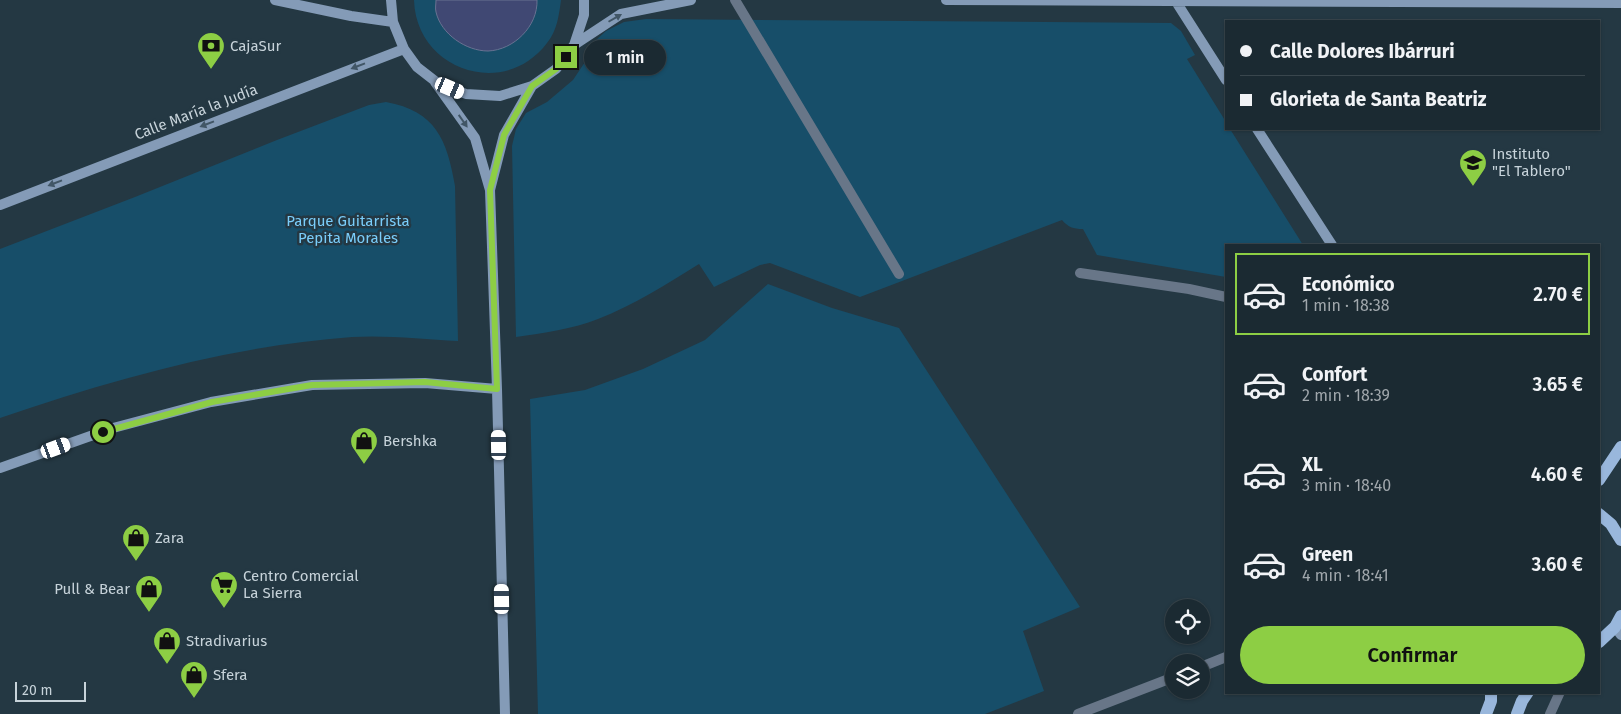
<!DOCTYPE html>
<html lang="es">
<meta charset="utf-8">
<style>
:root{--surface:#1b2a32;--page:#28363e;--text:#f1f3f6;--muted:#a0a7ac;--line:#39464d;--accent:#8dce44}
body{margin:0;font-family:"Fira Sans",sans-serif;background:var(--page);color:var(--text);height:100vh;display:flex;flex-direction:column;font-size:19px;white-space:nowrap}
*{box-sizing:border-box;margin:0}
p{font-size:16px;color:var(--muted)}
.icon{flex:none;width:28px;height:28px;fill:none;stroke:currentColor;stroke-width:2;stroke-linecap:round;stroke-linejoin:round}
.map{position:relative;flex:1;overflow:hidden}
.drawer{position:absolute;left:1225px;top:244px;width:375px;height:450px;display:flex;flex-direction:column;background:var(--surface);border-radius:0px;box-shadow:0 1px 4px #0004,0 0 0 1px var(--line)}
.drawer>*{flex:none}
.hud{position:absolute;left:1225px;top:20px;width:375px;height:110px;border-radius:0px;box-shadow:0 1px 4px #0004,0 0 0 1px var(--line);display:grid;align-content:center;height:110px;padding:0 15px;background:var(--surface)}
.tools{position:absolute;left:1165px;top:599px;display:grid;gap:10px}
.tools a{display:grid;place-items:center;width:45px;height:45px;border-radius:50%;background:var(--surface);box-shadow:0 1px 4px #0004,0 0 0 1px var(--line);font-size:25px}
.scale{position:absolute;left:15px;bottom:12px;width:71px;box-sizing:border-box;padding-left:5px;border:2px solid #c7d3da;border-top:0;font-size:14px;line-height:18px;white-space:nowrap;color:#c7d3da;-webkit-text-stroke:4px #243843;paint-order:stroke}
.end{position:absolute;width:22px;height:22px;margin:-11px;border:6px solid #8dce44;background:#111;box-shadow:0 0 0 2px #111}
.from{border-radius:50%}
.bubble{position:absolute;height:35px;border-radius:18px;background:var(--surface);box-shadow:0 1px 4px #0004,0 0 0 1px var(--line);font-size:16px;font-weight:600;line-height:35px;text-align:center}
.car{position:absolute;width:15px;height:30px;margin:-15px -8px;border-radius:6px;box-shadow:0 0 4px 1px #0007;background:linear-gradient(#fff 24%,#345 0 40%,#fff 0 76%,#345 0 86%,#fff 0)}
.hud b{display:flex;align-items:center;gap:18px;height:48px;font-size:19px}
.hud b+b{border-top:1px solid var(--line)}
.hud i{width:12px;height:12px;background:var(--text)}
ul{padding:9px 0 0;list-style:none}
li{display:flex;align-items:center;gap:15px;height:82px;margin:0 10px 8px;padding:0 5px;border:2px solid transparent;border-radius:0px}
li div{flex:1}
li b{display:block;font-size:19px}
li em{font-style:normal;font-weight:600}
li.active{border-color:var(--accent)}
li>.icon{width:45px;height:45px;stroke-width:1.5}
.action{display:flex;gap:10px;margin-top:auto;padding:10px 15px}
.action a{flex:1;height:58px;border-radius:30px;background:var(--accent);color:#111;font-size:20px;font-weight:600;line-height:58px;text-align:center}
.map>svg:first-child{display:block}
</style>
<div class="map">
<svg width="1621" height="714" viewBox="0 0 1621 714">
<rect width="100%" height="100%" fill="#243843"/>
<!-- green -->
<path fill="#174e69" d="M414,0H561C559,15 557,31 547,43C504,100 416,70 414,0Z
M646,19L1171,23L1181,31L1195,55L1187,59L1226,122V129H1230L1303,245H1226V277L1097,255L1083,229C1073,229 1068,227 1062,220L860,297L770,263L760,265L714,287L699,264C667,284 634,305 598,319C573,329 543,333 516,337L512,146L516,129L526,113L547,102L573,80L585,62L594,42L606,31L624,22Z
M386,102C436,111 447,140 455,186L458,341C424,339 386,335 352,337C231,346 114,379 0,418V249L135,197L277,140L369,105Z
M768,284L832,308L899,328L1080,607L1023,631L1044,691L985,714H538L530,399L585,390L643,369L705,340Z"/>
<!-- water -->
<path fill="#404873" stroke="#687292" d="M436,0H537C538,26 514,50 488,51C466,51 441,34 436,12C435,8 436,4 436,0Z"/>
<g fill="none" stroke-linecap="round" stroke-linejoin="round">
<!-- street -->
<path stroke="#687688" stroke-width="10" d="M735,0L899,274
M1080,273L1189,289L1226,297
M1201,667L1226,657
M1078,714L1174,677
M1550,714L1560,692"/>
<!-- secondary -->
<path stroke="#849bb7" stroke-width="10" d="M275,0L351,16L393,22
M391,0L393,22L404,49L417,67L435,81L466,94L500,96L532,86L556,69L574,45L584,15V0
M946,0L1621,3
M1175,0L1226,80
M574,45L621,14L691,0
M435,82L475,138L490,190
M1257,129L1332,245
M0,205L404,49
M0,468L113,428L211,402L312,385L425,383L497,389
M1615,627L1621,635
M505,714L497,389L490,190L504,135L532,86"/>
<!-- primary -->
<path stroke="#99b7dc" stroke-width="12" d="M1599,480L1621,447
M1599,514L1611,524L1621,540
M1599,642L1615,627L1621,616
M1486,714L1491,701V692
M1517,714L1522,701L1528,692"/>
</g>
<!-- one-way arrows -->
<defs><path id="oneway-solid" d="M-6-.8H1V-3.2L6.5 0L1 3.2V.8H-6Z" transform="scale(1.25)"/></defs>
<g fill="#415666">
<use href="#oneway-solid" transform="translate(615 18) rotate(-30)"/>
<use href="#oneway-solid" transform="translate(358 66) rotate(159)"/>
<use href="#oneway-solid" transform="translate(463 121) rotate(55)"/>
<use href="#oneway-solid" transform="translate(207 124) rotate(159)"/>
<use href="#oneway-solid" transform="translate(55 183) rotate(159)"/>
</g>
<g fill="none" stroke-linecap="round" stroke-linejoin="round">
<!-- route -->
<path stroke="#8dce44" stroke-width="6" d="M103,432L212,402L312,385L425,382L497,389L490,190L504,135L532,86L556,69L566,57"/>
</g>
<!-- icons -->
<defs>
<symbol id="bank-pin" viewBox="-11 -11 22 30"><path d="M0 17L-7.5 6A9.5 9.5 0 1 1 7.5 6Z" fill="#8dce44" stroke="#243843"/><path d="M-6-4H6V4H-6ZM0-2.3a2.3 2.3 0 1 0 0 4.6a2.3 2.3 0 1 0 0-4.6Z" fill="#111"/></symbol>
<symbol id="school-pin" viewBox="-11 -11 22 30"><path d="M0 17L-7.5 6A9.5 9.5 0 1 1 7.5 6Z" fill="#8dce44" stroke="#243843"/><path d="M0-5L7-2L0 1L-7-2ZM-4 1L0 2.5L4 1V4Q0 6-4 4Z" fill="#111"/></symbol>
<symbol id="shop-pin" viewBox="-11 -11 22 30"><path d="M0 17L-7.5 6A9.5 9.5 0 1 1 7.5 6Z" fill="#8dce44" stroke="#243843"/><path d="M-5-2.5h2.3a2.7 3.5 0 0 1 5.4 0H5L5.5 6h-11ZM-1.5-2.5h3a1.5 2.3 0 0 0-3 0Z" fill="#111"/></symbol>
<symbol id="supermarket-pin" viewBox="-11 -11 22 30"><path d="M0 17L-7.5 6A9.5 9.5 0 1 1 7.5 6Z" fill="#8dce44" stroke="#243843"/><path d="M-6-5.5h2.5l.6 2H6L4.5 2H-2.5L-4.4-4H-6ZM-1.5 3.2a1.3 1.3 0 1 0 .1 0ZM3 3.2a1.3 1.3 0 1 0 .1 0Z" fill="#111"/></symbol>
</defs>
<g fill-rule="evenodd">
<use href="#bank-pin" x="195" y="30" width="32" height="43"/>
<use href="#school-pin" x="1457" y="147" width="32" height="43"/>
<use href="#shop-pin" x="348" y="425" width="32" height="43"/>
<use href="#shop-pin" x="120" y="522" width="32" height="43"/>
<use href="#supermarket-pin" x="208" y="569" width="32" height="43"/>
<use href="#shop-pin" x="133" y="573" width="32" height="43"/>
<use href="#shop-pin" x="151" y="625" width="32" height="43"/>
<use href="#shop-pin" x="178" y="659" width="32" height="43"/>
</g>
<g text-anchor="middle" dominant-baseline="central" stroke-width="5" stroke-linejoin="round" paint-order="stroke">
<!-- poi labels -->
<g font-size="15" fill="#c7d3da" stroke="#243843" text-anchor="start">
<text x="230" y="46">CajaSur</text>
<text x="1492" y="154">Instituto<tspan x="1492" dy="17">"El Tablero"</tspan></text>
<text x="383" y="441">Bershka</text>
<text x="155" y="538">Zara</text>
<text x="243" y="576">Centro Comercial<tspan x="243" dy="17">La Sierra</tspan></text>
<text x="130" y="589" text-anchor="end">Pull &amp; Bear</text>
<text x="186" y="641">Stradivarius</text>
<text x="213" y="675">Sfera</text>
</g>
<!-- street labels -->
<g font-size="15" fill="#c7d3da" stroke="#243843">
<text transform="translate(196 112) rotate(-21)">Calle María la Judía</text>
</g>
<!-- park labels -->
<g font-size="15" fill="#7acdfa" stroke="#243843">
<text x="348" y="221">Parque Guitarrista<tspan x="348" dy="17">Pepita Morales</tspan></text>
</g>
</g>
</svg>
<div class="tools">
<a><svg class="icon" aria-label="locate" viewBox="0 0 24 24"><circle cx="12" cy="12" r="6"/><path d="M12 2v4M12 18v4M2 12h4M18 12h4"/></svg></a>
<a><svg class="icon" aria-label="layers" viewBox="0 0 24 24"><path d="M12 4l9 5-9 5-9-5zM3 14l9 5 9-5"/></svg></a>
</div>
<div class="scale">20 m</div>
<i class="end from" style="left:103px;top:432px"></i>
<i class="end" style="left:566px;top:57px"></i>
<div class="bubble" style="left:584px;top:40px;width:82px">1 min</div>
<i class="car" style="left:450px;top:88px;rotate:113deg"></i>
<i class="car" style="left:499px;top:445px;rotate:359deg"></i>
<i class="car" style="left:56px;top:448px;rotate:70deg"></i>
<i class="car" style="left:502px;top:599px;rotate:359deg"></i>
<div class="hud">
<b><i class="from"></i>Calle Dolores Ibárruri</b>
<b><i></i>Glorieta de Santa Beatriz</b>
</div>
<section class="drawer">
<ul>
<li class="active"><svg class="icon" aria-label="car" viewBox="0 0 24 24"><path d="M5 17H2v-5l4-1 3-4h7l3 4 3 1v5h-3M9 17h6M6 11h13"/><circle cx="7" cy="17" r="2"/><circle cx="17" cy="17" r="2"/></svg><div><b>Económico</b><p>1 min · 18:38</p></div><em>2.70 €</em></li>
<li><svg class="icon" aria-label="car" viewBox="0 0 24 24"><path d="M5 17H2v-5l4-1 3-4h7l3 4 3 1v5h-3M9 17h6M6 11h13"/><circle cx="7" cy="17" r="2"/><circle cx="17" cy="17" r="2"/></svg><div><b>Confort</b><p>2 min · 18:39</p></div><em>3.65 €</em></li>
<li><svg class="icon" aria-label="car" viewBox="0 0 24 24"><path d="M5 17H2v-5l4-1 3-4h7l3 4 3 1v5h-3M9 17h6M6 11h13"/><circle cx="7" cy="17" r="2"/><circle cx="17" cy="17" r="2"/></svg><div><b>XL</b><p>3 min · 18:40</p></div><em>4.60 €</em></li>
<li><svg class="icon" aria-label="car" viewBox="0 0 24 24"><path d="M5 17H2v-5l4-1 3-4h7l3 4 3 1v5h-3M9 17h6M6 11h13"/><circle cx="7" cy="17" r="2"/><circle cx="17" cy="17" r="2"/></svg><div><b>Green</b><p>4 min · 18:41</p></div><em>3.60 €</em></li>
</ul>
<div class="action"><a>Confirmar</a></div>
</section>
</div>
